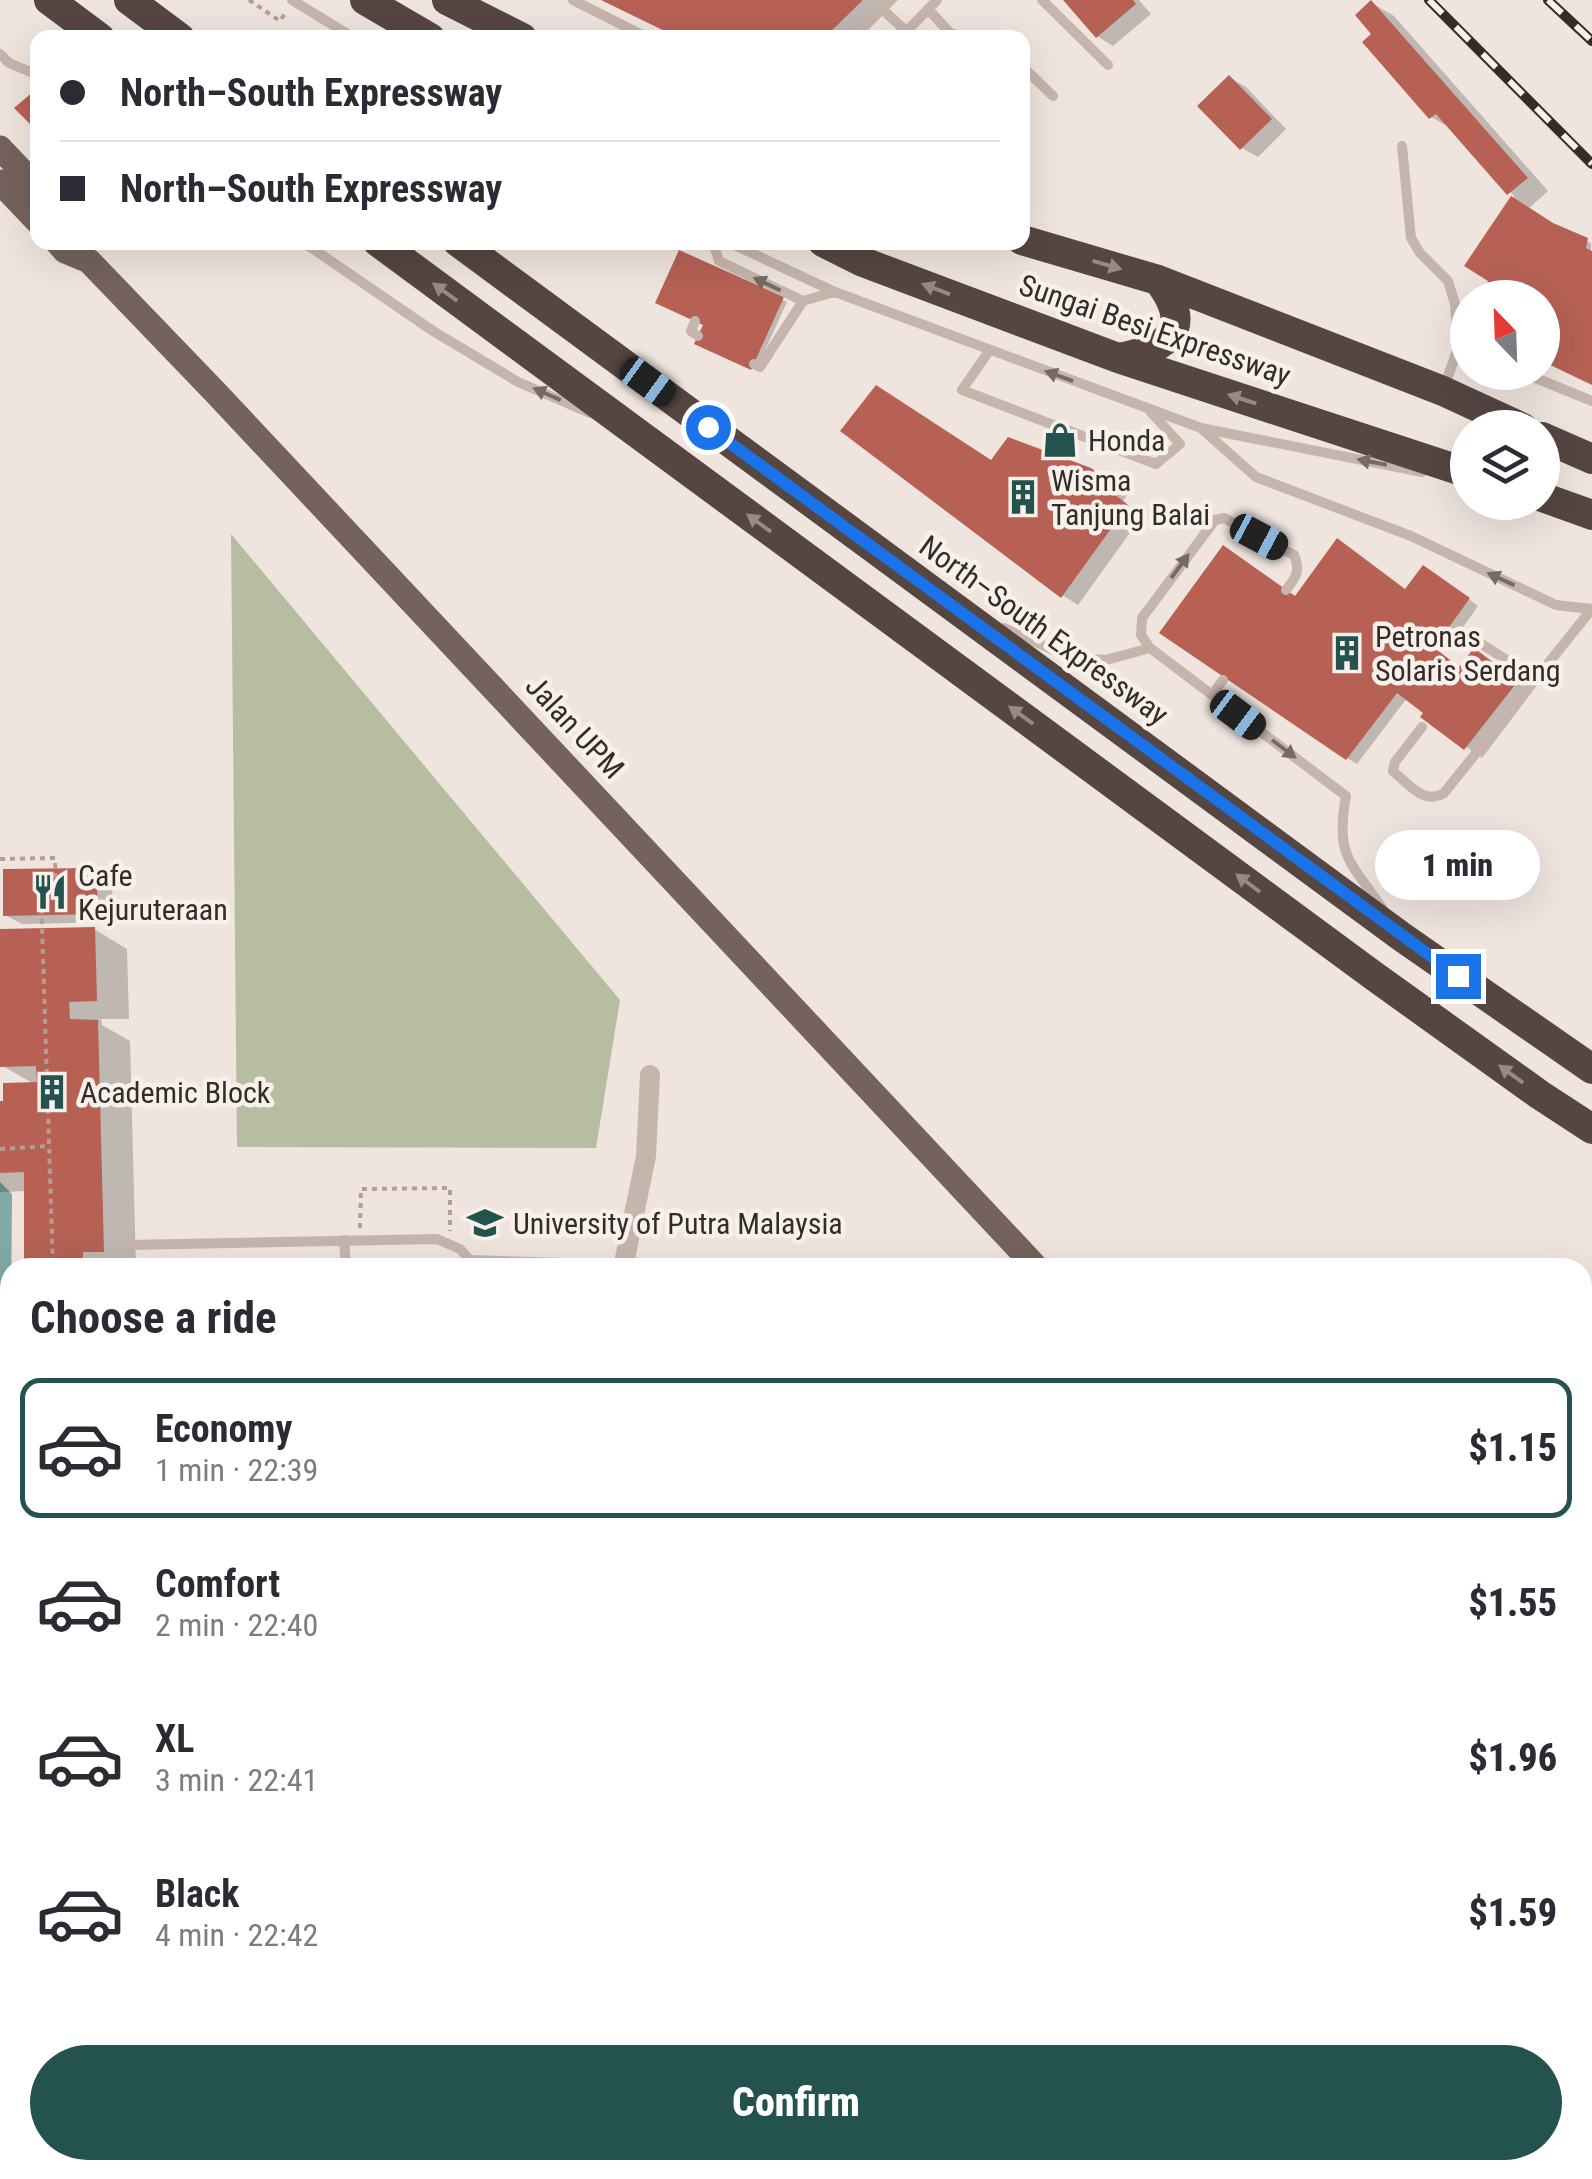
<!DOCTYPE html>
<meta charset="utf-8">
<style>
:root{--surface:#fff;--page:#f7f7f7;--text:#2b2b33;--muted:#7c7c81;--line:#e1e1e2;--accent:#24524f}
body{margin:0;font-family:"Roboto Condensed",sans-serif;background:var(--page);color:var(--text);height:100vh;display:flex;flex-direction:column;font-size:38px;white-space:nowrap}
*{box-sizing:border-box;margin:0}
p{font-size:32px;color:var(--muted)}
.icon{flex:none;width:55px;height:55px;fill:none;stroke:currentColor;stroke-width:2;stroke-linecap:round;stroke-linejoin:round}
.map{position:relative;flex:1;overflow:hidden}
.sheet{position:absolute;left:0px;top:1258px;width:1592px;height:922px;display:flex;flex-direction:column;background:var(--surface);border-radius:30px 30px 0 0;box-shadow:0 10px 40px #0002}
.sheet>*{flex:none}
.guide{position:absolute;left:30px;top:30px;width:1000px;height:220px;border-radius:20px;box-shadow:0 10px 40px #0002;display:grid;align-content:center;height:220px;padding:0 30px;background:var(--surface)}
.needle{width:65px;rotate:337deg}
.buttons{position:absolute;left:1450px;top:280px;display:grid;gap:20px}
.buttons a{display:grid;place-items:center;width:110px;height:110px;border-radius:50%;background:var(--surface);box-shadow:0 10px 40px #0002;font-size:50px}
.end{position:absolute;width:45px;height:45px;margin:-22px;border:12px solid #1a73e8;background:#fff;box-shadow:0 0 0 5px #fff}
.from{border-radius:50%}
.bubble{position:absolute;height:70px;border-radius:35px;background:var(--surface);box-shadow:0 10px 40px #0002;font-size:32px;font-weight:800;line-height:70px;text-align:center}
.car{position:absolute;width:30px;height:60px;margin:-30px -15px;border-radius:12px;box-shadow:0 0 8px 2px #0007;background:linear-gradient(#222 24%,#8ab4d8 0 40%,#222 0 76%,#8ab4d8 0 86%,#222 0)}
.guide b{display:flex;align-items:center;gap:35px;height:95px;font-size:38px}
.guide b+b{border-top:2px solid var(--line)}
.guide i{width:25px;height:25px;background:var(--text)}
ul{padding:0;list-style:none}
li{display:flex;align-items:center;gap:30px;height:140px;margin:0 20px 15px;padding:0 10px;border:5px solid transparent;border-radius:20px}
li div{flex:1}
li b{display:block;font-size:38px}
li em{font-style:normal;font-weight:800}
li.on{border-color:var(--accent)}
li>.icon{width:90px;height:90px;stroke-width:1.5}
h2{padding:0 30px;font-size:45px;line-height:120px}
.action{display:flex;gap:20px;margin-top:auto;padding:20px 30px}
.action a{flex:1;height:115px;border-radius:60px;background:var(--accent);color:#fff;font-size:40px;font-weight:800;line-height:115px;text-align:center}
.map>svg:first-child{display:block}
</style>
<div class="map">
<svg width="1592" height="2179" viewBox="0 0 1592 2179">
<rect width="100%" height="100%" fill="#efe5de"/>
<!-- green -->
<path fill="#b7bda0" d="M231,534L620,1000L596,1148L237,1147Z
M1583,1847L1592,1852V2179H1223L1232,2170H1582Z
M996,2170H1097L1087,2179H1004Z"/>
<!-- water -->
<path fill="#81a9a6" d="M0,1182L12,1194L10,1435L0,1457Z"/>
<!-- shadow -->
<path fill="#0003" d="M602,0H898L859,38H680Z
M1067,0H1139L1151,14L1113,46L1097,36Z
M1372,3L1394,16L1548,191L1528,209L1559,229L1591,243L1592,382L1542,298L1491,280L1467,265L1514,196L1454,130L1431,117L1375,34Z
M1230,78L1246,87L1286,129L1258,157L1242,148Z
M681,253L787,302L756,370L697,343L706,325Z
M992,463L1107,481L1127,495L1123,501L1142,516L1078,605L1062,595Z
M1224,548L1297,598L1407,591L1434,574L1478,606L1447,650L1436,649L1460,670L1490,660L1532,692L1482,758L1424,717L1426,713L1407,698L1357,764L1347,758Z
M95,870L112,880L113,922L22,924L5,915Z
M94,929L127,949L129,1019H101L102,1025L130,1041L136,1268H26V1191L0,1192V1104L34,1084L1,1065L0,931Z
M3,1556L10,1560V1632L8,1630L3,1637L0,1635V1559Z
M0,1672L10,1678V1790L0,1795Z
M0,1990L10,2013V2053L0,2057Z
M521,2170H724L711,2179H508Z"/>
<!-- building -->
<path fill="#b76155" d="M601,0H863L824,38H679Z
M1063,0H1133L1136,4L1096,38Z
M1371,0L1528,178L1507,195L1436,114L1429,119L1362,42L1371,34L1355,15Z
M1229,75L1272,119L1240,150L1197,106Z
M34,91L38,94V132L14,108Z
M1511,196L1553,223L1588,238L1586,248L1592,251V385L1542,361V298H1480L1488,281L1464,266Z
M679,250L784,297L751,370L694,344L703,325L655,303Z
M876,385L991,460L1008,437L1091,468L1112,484L1109,490L1128,505L1061,598L840,431Z
M1337,538L1405,589L1423,565L1470,598L1436,645H1431L1459,667L1474,648L1518,681L1464,750L1420,717L1423,713L1397,693L1346,760L1159,633L1223,545L1295,596Z
M96,868L98,914L3,916V869Z
M95,927L97,1001L69,1002L70,1019L98,1020L104,1252H83V1268H24V1172L0,1173V1101H3V1083L37,1082L36,1066L0,1067V929Z
M185,1262V1268H151V1263Z
M2,1552L10,1558V1615L0,1628Z
M0,1673L10,1696V1706L0,1710Z
M10,1727V1769L0,1773V1731Z
M10,1857V1901L0,1905V1861Z
M0,2014L10,2036L0,2042Z
M516,2170H685L673,2179H503Z"/>
<g fill="none" stroke-linecap="round" stroke-linejoin="round">
<!-- path -->
<path stroke="#b29f96" stroke-width="4" stroke-dasharray="5 5" stroke-linecap="butt" d="M249,0L280,21L286,12
M0,859L55,858L56,893L41,894L53,1268
M0,1149L50,1146
M360,1228L361,1189L450,1188V1231
M54,1263L140,1265V1261
M359,1265L449,1266V1260
M10,1621V1631
M0,1721L10,1717
M0,1812L10,1807
M4,2005L10,2019"/>
<!-- service -->
<path stroke="#c6b5ac" stroke-width="10" d="M292,0L354,38
M573,0L648,38
M891,0L882,9L906,31
M1042,0L1108,65
M928,9L950,33L967,38
M853,38L882,9
M900,38L937,0
M0,54L9,63L38,75
M1022,66L1053,96
M1402,146L1411,238L1420,253L1448,281L1455,304L1458,348L1445,385
M303,242L433,331L518,382L590,413
M713,242L719,261L803,301L834,292
M728,242L835,292L1201,428L1422,472
M695,321L691,331L698,336
M989,351L962,390L1156,464L1180,444L1149,410
M754,364L760,367L803,301
M1521,372L1592,401
M1203,430L1256,477L1411,536L1556,605L1592,609
M1286,590C1296,577 1301,571 1294,555L1224,518L1215,520L1142,618L1141,635L1150,648L1346,796C1335,856 1350,861 1382,908
M1004,628L1071,658L1106,660L1150,648
M1472,638L1535,678
M1212,695L1223,680
M1422,727L1395,762L1393,771C1409,785 1424,805 1444,793L1591,610
M344,1240L346,1268
M127,1245L437,1239L460,1249L470,1260L624,1265
M0,1835L10,1831
M0,1916L10,1912
M0,1969L10,1993
M0,2078L10,2073"/>
<!-- minor -->
<path stroke="#c6b5ac" stroke-width="20" d="M623,1268L646,1156L650,1075
M0,2159L10,2150
M416,2170L422,2179
M732,2179L745,2170"/>
<!-- secondary -->
<path stroke="#9a847d" stroke-width="25" d="M1582,1792L1592,1791
M1192,2179L1202,2170"/>
<!-- primary -->
<path stroke="#75625d" stroke-width="25" d="M0,148L38,188
M0,182L38,222
M57,242L65,251L89,261L216,393L1037,1268
M1582,1730L1592,1735
M1582,1771L1592,1776"/>
<!-- motorway -->
<path stroke="#554642" stroke-width="30" d="M49,0L100,38
M129,0L180,38
M365,0L430,38
M447,0L522,38
M1022,240L1158,280L1443,391L1523,428
M378,242L1374,976L1540,1095L1592,1129
M458,242L1402,937L1592,1069
M823,242L863,262L1118,358L1468,473
M1118,358C1167,349 1196,330 1158,280
M1542,437L1592,459
M1542,497L1592,515"/>
<defs>
<path id="rail" d="M1429,0L1592,164
M1548,0L1592,41"/>
</defs>
<!-- rail casing -->
<use href="#rail" stroke="#352c2a" stroke-width="10"/>
<!-- rail -->
<use href="#rail" stroke="#f8f0ea" stroke-width="6" stroke-dasharray="19" stroke-linecap="butt"/>
</g>
<!-- one-way arrows -->
<defs><path id="oneway-solid" d="M-6-.8H1V-3.2L6.5 0L1 3.2V.8H-6Z" transform="scale(2.5)"/></defs>
<g fill="#968a85">
<use href="#oneway-solid" transform="translate(1107 265) rotate(16)"/>
<use href="#oneway-solid" transform="translate(936 289) rotate(-159)"/>
<use href="#oneway-solid" transform="translate(445 292) rotate(-144)"/>
<use href="#oneway-solid" transform="translate(1242 399) rotate(-162)"/>
<use href="#oneway-solid" transform="translate(759 523) rotate(-144)"/>
<use href="#oneway-solid" transform="translate(1021 715) rotate(-144)"/>
<use href="#oneway-solid" transform="translate(1248 883) rotate(-143)"/>
<use href="#oneway-solid" transform="translate(1511 1074) rotate(-144)"/>
</g>
<g fill="#766a64">
<use href="#oneway-solid" transform="translate(767 284) rotate(-154)"/>
<use href="#oneway-solid" transform="translate(1059 376) rotate(-160)"/>
<use href="#oneway-solid" transform="translate(547 394) rotate(-156)"/>
<use href="#oneway-solid" transform="translate(1372 462) rotate(-169)"/>
<use href="#oneway-solid" transform="translate(1180 566) rotate(-54)"/>
<use href="#oneway-solid" transform="translate(1501 579) rotate(-155)"/>
<use href="#oneway-solid" transform="translate(1284 749) rotate(37)"/>
</g>
<g fill="none" stroke-linecap="round" stroke-linejoin="round">
<!-- route -->
<path stroke="#1a73e8" stroke-width="12" d="M708,427L1458,976"/>
</g>
<!-- icons -->
<defs>
<symbol id="shop-bare" viewBox="-9 -9 18 18"><path d="M-5-2.5h2.3a2.7 3.5 0 0 1 5.4 0H5L5.5 6h-11ZM-1.5-2.5h3a1.5 2.3 0 0 0-3 0Z" fill="#24524f" stroke="#f8f0ea" stroke-width="2.5" paint-order="stroke"/></symbol>
<symbol id="building-bare" viewBox="-9 -9 18 18"><path d="M-4-6H4V6H1V3H-1V6H-4ZM-2.5-4.3h1.7v1.8h-1.7ZM.8-4.3h1.7v1.8H.8ZM-2.5-1h1.7V.8h-1.7ZM.8-1h1.7V.8H.8Z" fill="#24524f" stroke="#f8f0ea" stroke-width="2.5" paint-order="stroke"/></symbol>
<symbol id="restaurant-bare" viewBox="-9 -9 18 18"><path d="M-5-6h1v4h1v-4h1v4h1v-4h1v5L-1.5 .5V6h-2V.5L-5-1ZM5-6V6H3V1.5H1.5Q1.5-4 5-6Z" fill="#24524f" stroke="#f8f0ea" stroke-width="2.5" paint-order="stroke"/></symbol>
<symbol id="university-bare" viewBox="-9 -9 18 18"><path d="M0-5L7-2L0 1L-7-2ZM-4 1L0 2.5L4 1V4Q0 6-4 4Z" fill="#24524f" stroke="#f8f0ea" stroke-width="2.5" paint-order="stroke"/></symbol>
</defs>
<g fill-rule="evenodd">
<use href="#shop-bare" x="1035" y="415" width="50" height="50"/>
<use href="#building-bare" x="998" y="472" width="50" height="50"/>
<use href="#building-bare" x="1322" y="628" width="50" height="50"/>
<use href="#restaurant-bare" x="25" y="867" width="50" height="50"/>
<use href="#building-bare" x="27" y="1067" width="50" height="50"/>
<use href="#university-bare" x="460" y="1198" width="50" height="50"/>
</g>
<g text-anchor="middle" dominant-baseline="central" stroke-width="9" stroke-linejoin="round" paint-order="stroke">
<!-- street labels -->
<g font-size="30" fill="#352c2a" stroke="#f8f0ea">
<text transform="translate(1155 330) rotate(19)">Sungai Besi Expressway</text>
<text transform="translate(1044 630) rotate(36)">North–South Expressway</text>
<text transform="translate(575 727) rotate(47)">Jalan UPM</text>
</g>
<!-- poi labels -->
<g font-size="30" fill="#352c2a" stroke="#f8f0ea" text-anchor="start">
<text x="1088" y="440">Honda</text>
<text x="1051" y="480">Wisma<tspan x="1051" dy="34">Tanjung Balai</tspan></text>
<text x="1375" y="636">Petronas<tspan x="1375" dy="34">Solaris Serdang</tspan></text>
<text x="78" y="875">Cafe<tspan x="78" dy="34">Kejuruteraan</tspan></text>
<text x="80" y="1092">Academic Block</text>
<text x="513" y="1223">University of Putra Malaysia</text>
</g>
</g>
</svg>
<div class="buttons">
<a><svg class="needle" viewBox="-14 -14 28 28"><path d="M0-13l5 13h-10z" fill="#e53935"/><path d="M0 13l5-13h-10z" fill="#7c7c81"/></svg></a>
<a><svg class="icon" aria-label="layers" viewBox="0 0 24 24"><path d="M12 4l9 5-9 5-9-5zM3 14l9 5 9-5"/></svg></a>
</div>
<i class="end from" style="left:708px;top:427px"></i>
<i class="end" style="left:1458px;top:976px"></i>
<div class="bubble" style="left:1375px;top:830px;width:165px">1 min</div>
<i class="car" style="left:648px;top:382px;rotate:126deg"></i>
<i class="car" style="left:1259px;top:537px;rotate:118deg"></i>
<i class="car" style="left:1238px;top:715px;rotate:127deg"></i>
<div class="guide">
<b><i class="from"></i>North–South Expressway</b>
<b><i></i>North–South Expressway</b>
</div>
<section class="sheet">
<h2>Choose a ride</h2>
<ul>
<li class="on"><svg class="icon" aria-label="car" viewBox="0 0 24 24"><path d="M5 17H2v-5l4-1 3-4h7l3 4 3 1v5h-3M9 17h6M6 11h13"/><circle cx="7" cy="17" r="2"/><circle cx="17" cy="17" r="2"/></svg><div><b>Economy</b><p>1 min · 22:39</p></div><em>$1.15</em></li>
<li><svg class="icon" aria-label="car" viewBox="0 0 24 24"><path d="M5 17H2v-5l4-1 3-4h7l3 4 3 1v5h-3M9 17h6M6 11h13"/><circle cx="7" cy="17" r="2"/><circle cx="17" cy="17" r="2"/></svg><div><b>Comfort</b><p>2 min · 22:40</p></div><em>$1.55</em></li>
<li><svg class="icon" aria-label="car" viewBox="0 0 24 24"><path d="M5 17H2v-5l4-1 3-4h7l3 4 3 1v5h-3M9 17h6M6 11h13"/><circle cx="7" cy="17" r="2"/><circle cx="17" cy="17" r="2"/></svg><div><b>XL</b><p>3 min · 22:41</p></div><em>$1.96</em></li>
<li><svg class="icon" aria-label="car" viewBox="0 0 24 24"><path d="M5 17H2v-5l4-1 3-4h7l3 4 3 1v5h-3M9 17h6M6 11h13"/><circle cx="7" cy="17" r="2"/><circle cx="17" cy="17" r="2"/></svg><div><b>Black</b><p>4 min · 22:42</p></div><em>$1.59</em></li>
</ul>
<div class="action"><a>Confirm</a></div>
</section>
</div>
